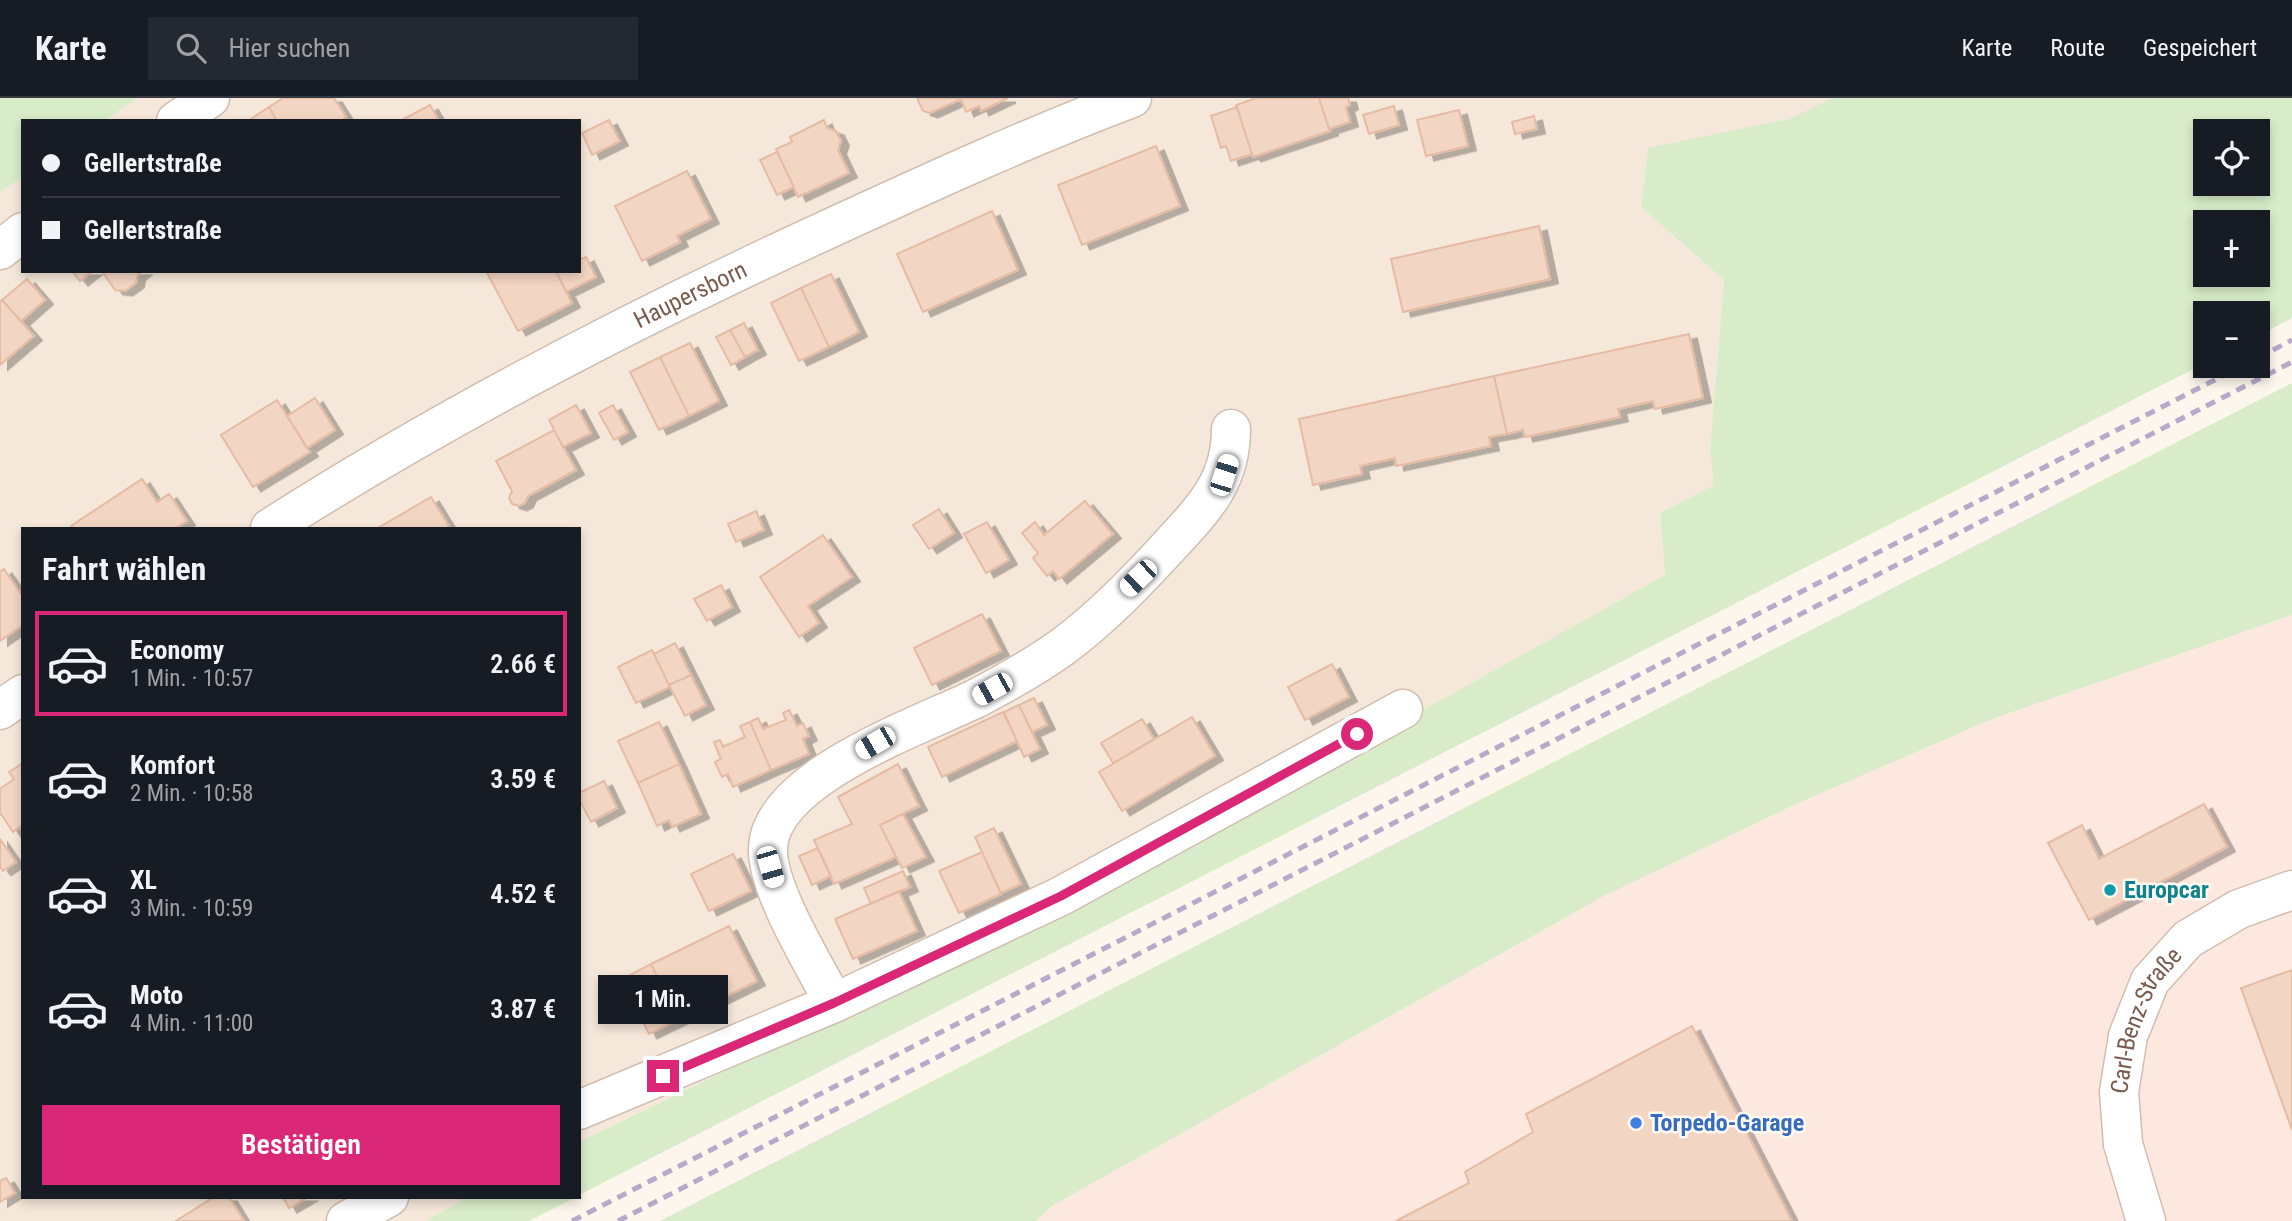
<!DOCTYPE html>
<html lang="de">
<meta charset="utf-8">
<style>
:root{--surface:#171b24;--page:#242831;--text:#f1f3f6;--muted:#9ea1a6;--line:#363941;--accent:#db2777}
body{margin:0;font-family:"Roboto Condensed",sans-serif;background:var(--page);color:var(--text);height:100vh;display:flex;flex-direction:column;font-size:26px;white-space:nowrap}
*{box-sizing:border-box;margin:0}
p{font-size:23px;color:var(--muted)}
.icon{flex:none;width:38px;height:38px;fill:none;stroke:currentColor;stroke-width:2;stroke-linecap:round;stroke-linejoin:round}
.map{position:relative;flex:1;overflow:hidden}
.sheet{position:absolute;left:21px;top:429px;width:560px;height:672px;display:flex;flex-direction:column;background:var(--surface);border-radius:0px;box-shadow:0 4px 10px #0003}
.sheet>*{flex:none}
.banner{position:absolute;left:21px;top:21px;width:560px;height:154px;border-radius:0px;box-shadow:0 4px 10px #0003;display:grid;align-content:center;height:154px;padding:0 21px;background:var(--surface)}
.fabs{position:absolute;left:2193px;top:21px;display:grid;gap:14px}
.fabs a{display:grid;place-items:center;width:77px;height:77px;border-radius:0px;background:var(--surface);box-shadow:0 4px 10px #0003;font-size:35px}
.end{position:absolute;width:32px;height:32px;margin:-16px;border:9px solid #db2777;background:#fff;box-shadow:0 0 0 4px #fff}
.from{border-radius:50%}
.bubble{position:absolute;height:49px;border-radius:0px;background:var(--surface);box-shadow:0 4px 10px #0003;font-size:23px;font-weight:600;line-height:49px;text-align:center}
.car{position:absolute;width:21px;height:42px;margin:-21px -10px;border-radius:9px;box-shadow:0 0 5px 2px #0007;background:linear-gradient(#fff 24%,#345 0 40%,#fff 0 76%,#345 0 86%,#fff 0)}
.banner b{display:flex;align-items:center;gap:24px;height:66px;font-size:26px}
.banner b+b{border-top:2px solid var(--line)}
.banner i{width:18px;height:18px;background:var(--text)}
ul{padding:0;list-style:none}
li{display:flex;align-items:center;gap:21px;height:105px;margin:0 14px 10px;padding:0 7px;border:4px solid transparent;border-radius:0px}
li div{flex:1}
li b{display:block;font-size:26px}
li em{font-style:normal;font-weight:600}
li.selected{border-color:var(--accent)}
li>.icon{width:63px;height:63px;stroke-width:1.5}
h2{padding:0 21px;font-size:32px;line-height:84px}
.primary-button{display:flex;gap:14px;margin-top:auto;padding:14px 21px}
.primary-button a{flex:1;height:80px;border-radius:0px;background:var(--accent);color:#fff;font-size:28px;font-weight:600;line-height:80px;text-align:center}
header{display:flex;align-items:center;gap:42px;box-sizing:border-box;height:98px;padding:0 35px;background:var(--surface);border-bottom:2px solid var(--line)}
header strong{font-size:33px}
nav{display:flex;gap:38px;margin-inline-start:auto;font-size:24px}
.search{width:490px;height:63px;background:var(--page);display:flex;align-items:center;gap:18px;box-sizing:border-box;padding:0 24px;border-radius:0px;color:var(--muted);font-size:26px}
.map>svg:first-child{display:block}
</style>
<header>
<strong>Karte</strong>
<div class="search"><svg class="icon" aria-label="search" viewBox="0 0 24 24"><circle cx="10" cy="10" r="6"/><path d="M15 15l6 6"/></svg>Hier suchen</div>
<nav><a>Karte</a><a>Route</a><a>Gespeichert</a></nav>
</header>
<div class="map">
<svg width="2292" height="1123" viewBox="0 0 2292 1123">
<defs>
<filter id="shadow"><feDropShadow dx="8" dy="4.5" stdDeviation="0" flood-color="#0004"/></filter>
</defs>
<rect width="100%" height="100%" fill="#fdf6ec"/>
<!-- residential -->
<path fill="#f5e8da" d="M137,0H1832L1789,21L1648,51L1641,109L1724,182L1710,351L1715,387L1660,415L1665,477L1124,779L579,1044V430H23V1099H467L426,1123H0V94L23,79V173H579V23H104Z"/>
<!-- commercial -->
<path fill="#fde8e0" d="M2292,517V1123H1036L1052,1108L1604,798L1796,706L1995,620Z"/>
<!-- green -->
<path fill="#d8ecc9" fill-rule="evenodd" d="M0,0H137L104,23H23V79L0,94Z
M1832,0H2292V220L2258,238V215H2205V265L579,1097V1044L1124,779L1665,477L1660,415L1714,387L1710,351L1724,182L1641,109L1648,50L1789,21ZM2205,33H2258V86H2205ZM2205,124H2258V177H2205Z
M2292,285V517L1995,620L1796,706L1604,798L1052,1108L1036,1123H660Z
M467,1099H576L529,1123H426Z"/>
<!-- building -->
<path fill="#f3d5c3" stroke="#e6bba3" stroke-width="2" filter="url(#shadow)" d="M283,0H334L346,19L341,23H277L269,9Z
M917,0H1008L981,13L979,8L966,14L961,1L930,15L923,13Z
M1256,0H1319L1330,33L1253,59L1236,7Z
M1319,0H1348L1350,7L1346,9L1350,24L1329,31Z
M430,7L439,23H400Z
M1394,8L1399,27L1369,36L1363,17Z
M269,9L277,23H248Z
M1237,9L1252,56L1231,63L1226,48L1221,50L1211,18Z
M1459,12L1468,48L1426,58L1417,22Z
M1534,18L1537,31L1515,36L1512,24Z
M609,22L620,43L592,57L582,35Z
M824,22L827,30L836,33L841,43L838,52L849,75L798,99L776,51L792,44L790,39Z
M1156,48L1180,108L1082,147L1058,87Z
M777,54L794,89L777,97L760,62Z
M687,73L711,121L677,138L680,144L642,163L615,108Z
M992,113L1018,172L923,214L897,156Z
M1539,128L1550,181L1403,214L1391,161Z
M586,159L596,179L566,194L556,173H579V162Z
M72,173H93L80,183Z
M102,173H143L137,178L136,185L125,193L115,192Z
M486,173H556L572,205L518,233Z
M831,176L859,234L829,249L801,190Z
M27,181L45,202L21,223L2,202Z
M801,190L829,249L799,263L771,205Z
M2,202L34,238L0,267V204Z
M744,225L758,252L745,259L730,232Z
M730,232L745,259L731,267L716,239Z
M1689,236L1703,300L1655,311L1653,303L1618,311L1620,319L1525,339L1523,332L1507,336L1494,278Z
M690,245L719,303L689,318L660,259Z
M660,259L689,318L659,332L630,274Z
M1494,278L1507,336L1489,339L1491,348L1396,368L1395,360L1360,368L1362,376L1313,387L1299,321Z
M315,300L335,332L307,350L287,318Z
M277,302L310,354L253,389L221,337Z
M576,307L591,335L563,349L549,322Z
M613,307L628,334L614,342L599,315Z
M554,332L576,372L528,398L525,405L519,408L512,406L509,400L512,393L496,363Z
M142,381L157,404L169,396L187,423L176,430H73L71,428Z
M431,399L450,430H378Z
M1085,403L1113,436L1059,481L1053,473L1047,478L1033,460L1038,455L1022,435L1035,424L1044,437Z
M939,411L954,435L929,451L913,427Z
M756,413L764,432L736,444L728,426Z
M987,424L1009,462L986,475L964,436Z
M823,437L852,479L808,508L819,525L799,539L760,479Z
M4,471L23,499V527L0,543V474Z
M721,487L732,509L707,523L694,501Z
M982,516L1001,553L932,587L914,550Z
M675,545L691,577L669,587L654,556Z
M652,552L670,589L636,605L618,569Z
M1332,566L1349,599L1305,622L1288,589Z
M691,577L706,607L685,618L669,587Z
M1034,600L1047,627L1032,634L1019,607Z
M1019,607L1040,651L1024,659L1004,614Z
M789,612L797,628L803,625L809,638L803,641L809,656L771,672L750,624L758,620L763,631L786,622L783,615Z
M1003,614L1017,643L942,679L928,649Z
M1192,619L1215,658L1122,713L1099,674Z
M1142,621L1154,641L1113,665L1101,645Z
M659,624L679,666L638,685L618,643Z
M750,624L771,672L733,689L728,676L722,679L715,664L721,661L714,644L720,642L723,649L745,639L740,628Z
M23,665V733L20,729L13,734L1,716L0,717V691L14,681L9,674Z
M679,666L701,716L672,729L669,722L657,728L638,685Z
M898,666L919,708L880,727L896,759L834,786L814,742L852,726L838,699Z
M604,683L617,710L591,724L579,701V695Z
M2204,706L2227,749L2089,822L2048,745L2082,727L2099,761Z
M903,716L926,759L902,770L880,727Z
M994,730L1021,786L1001,795L975,739Z
M0,741L16,764L3,773L0,769Z
M818,750L831,778L812,787L799,758Z
M982,754L1001,796L959,815L939,773Z
M733,756L751,793L709,813L691,776Z
M903,773L910,789L871,806L864,790Z
M899,793L917,833L853,861L835,821Z
M729,828L757,883L678,922L651,866Z
M651,866L678,922L649,936L622,881Z
M2292,872V1032L2241,890Z
M1692,928L1792,1123H1396L1469,1085L1465,1074L1533,1034L1526,1016Z
M6,1080L15,1095L0,1104V1083Z
M214,1099H229L244,1123H176Z
M283,1099H308L289,1110Z"/>
<g fill="none" stroke-linecap="round" stroke-linejoin="round">
<defs>
<g id="minor">
<path d="M176,23L210,0"/>
<path d="M0,152L23,134"/>
<path id="s1" d="M270,430C450,315 641,217 835,128C933,83 1031,38 1132,0"/>
<path d="M0,612L23,596"/>
<path d="M834,905C815,868 766,790 768,750C770,680 921,627 975,601C1004,586 1034,569 1061,550C1102,520 1139,481 1173,444C1206,408 1231,382 1231,331"/>
<path d="M579,1012L834,905L1061,798L1403,611"/>
<path d="M346,1123L389,1099"/>
<path id="s2" d="M2146,1123L2123,1046L2119,994L2128,938L2150,883L2188,841L2239,811L2292,792"/>
</g>
</defs>
<!-- minor casing -->
<use href="#minor" stroke="#d1beb0" stroke-width="41"/>
<!-- minor -->
<use href="#minor" stroke="#fff" stroke-width="38"/>
<!-- rail -->
<path stroke="#b9a8c9" stroke-width="5" stroke-dasharray="10 7" stroke-linecap="butt" d="M2258,260L2292,242
M572,1123L2242,268
M618,1123L2292,264"/>
</g>
<g fill="none" stroke-linecap="round" stroke-linejoin="round">
<!-- route -->
<path stroke="#db2777" stroke-width="9" d="M663,978L834,905L1061,798L1357,636"/>
</g>
<!-- markers -->
<circle fill="#0f9aa8" stroke="#fffaf3" stroke-width="2.5" cx="2110" cy="792" r="7"/>
<circle fill="#3f7fe0" stroke="#fffaf3" stroke-width="2.5" cx="1636" cy="1025" r="7"/>
<g text-anchor="middle" dominant-baseline="central" stroke-width="5" stroke-linejoin="round" paint-order="stroke">
<!-- street labels -->
<g font-size="24" fill="#7a5c4d" stroke="#fffaf3">
<text stroke="none"><textPath href="#s1" startOffset="481">Haupersborn</textPath></text>
<text stroke="none"><textPath href="#s2" startOffset="210">Carl-Benz-Straße</textPath></text>
</g>
<!-- culture labels -->
<g font-size="24" font-weight="bold" fill="#0d838f" stroke="#fffaf3" text-anchor="start">
<text x="2124" y="792">Europcar</text>
</g>
<!-- shop labels -->
<g font-size="24" font-weight="bold" fill="#366cbe" stroke="#fffaf3" text-anchor="start">
<text x="1650" y="1025">Torpedo-Garage</text>
</g>
</g>
</svg>
<div class="fabs">
<a><svg class="icon" aria-label="locate" viewBox="0 0 24 24"><circle cx="12" cy="12" r="6"/><path d="M12 2v4M12 18v4M2 12h4M18 12h4"/></svg></a>
<a>+</a>
<a>−</a>
</div>
<i class="end from" style="left:1357px;top:636px"></i>
<i class="end" style="left:663px;top:978px"></i>
<div class="bubble" style="left:598px;top:877px;width:130px">1 Min.</div>
<i class="car" style="left:1224px;top:377px;rotate:18deg"></i>
<i class="car" style="left:1138px;top:480px;rotate:226deg"></i>
<i class="car" style="left:992px;top:591px;rotate:241deg"></i>
<i class="car" style="left:875px;top:645px;rotate:240deg"></i>
<i class="car" style="left:770px;top:769px;rotate:164deg"></i>
<div class="banner">
<b><i class="from"></i>Gellertstraße</b>
<b><i></i>Gellertstraße</b>
</div>
<section class="sheet">
<h2>Fahrt wählen</h2>
<ul>
<li class="selected"><svg class="icon" aria-label="car" viewBox="0 0 24 24"><path d="M5 17H2v-5l4-1 3-4h7l3 4 3 1v5h-3M9 17h6M6 11h13"/><circle cx="7" cy="17" r="2"/><circle cx="17" cy="17" r="2"/></svg><div><b>Economy</b><p>1 Min. · 10:57</p></div><em>2.66 €</em></li>
<li><svg class="icon" aria-label="car" viewBox="0 0 24 24"><path d="M5 17H2v-5l4-1 3-4h7l3 4 3 1v5h-3M9 17h6M6 11h13"/><circle cx="7" cy="17" r="2"/><circle cx="17" cy="17" r="2"/></svg><div><b>Komfort</b><p>2 Min. · 10:58</p></div><em>3.59 €</em></li>
<li><svg class="icon" aria-label="car" viewBox="0 0 24 24"><path d="M5 17H2v-5l4-1 3-4h7l3 4 3 1v5h-3M9 17h6M6 11h13"/><circle cx="7" cy="17" r="2"/><circle cx="17" cy="17" r="2"/></svg><div><b>XL</b><p>3 Min. · 10:59</p></div><em>4.52 €</em></li>
<li><svg class="icon" aria-label="car" viewBox="0 0 24 24"><path d="M5 17H2v-5l4-1 3-4h7l3 4 3 1v5h-3M9 17h6M6 11h13"/><circle cx="7" cy="17" r="2"/><circle cx="17" cy="17" r="2"/></svg><div><b>Moto</b><p>4 Min. · 11:00</p></div><em>3.87 €</em></li>
</ul>
<div class="primary-button"><a>Bestätigen</a></div>
</section>
</div>
